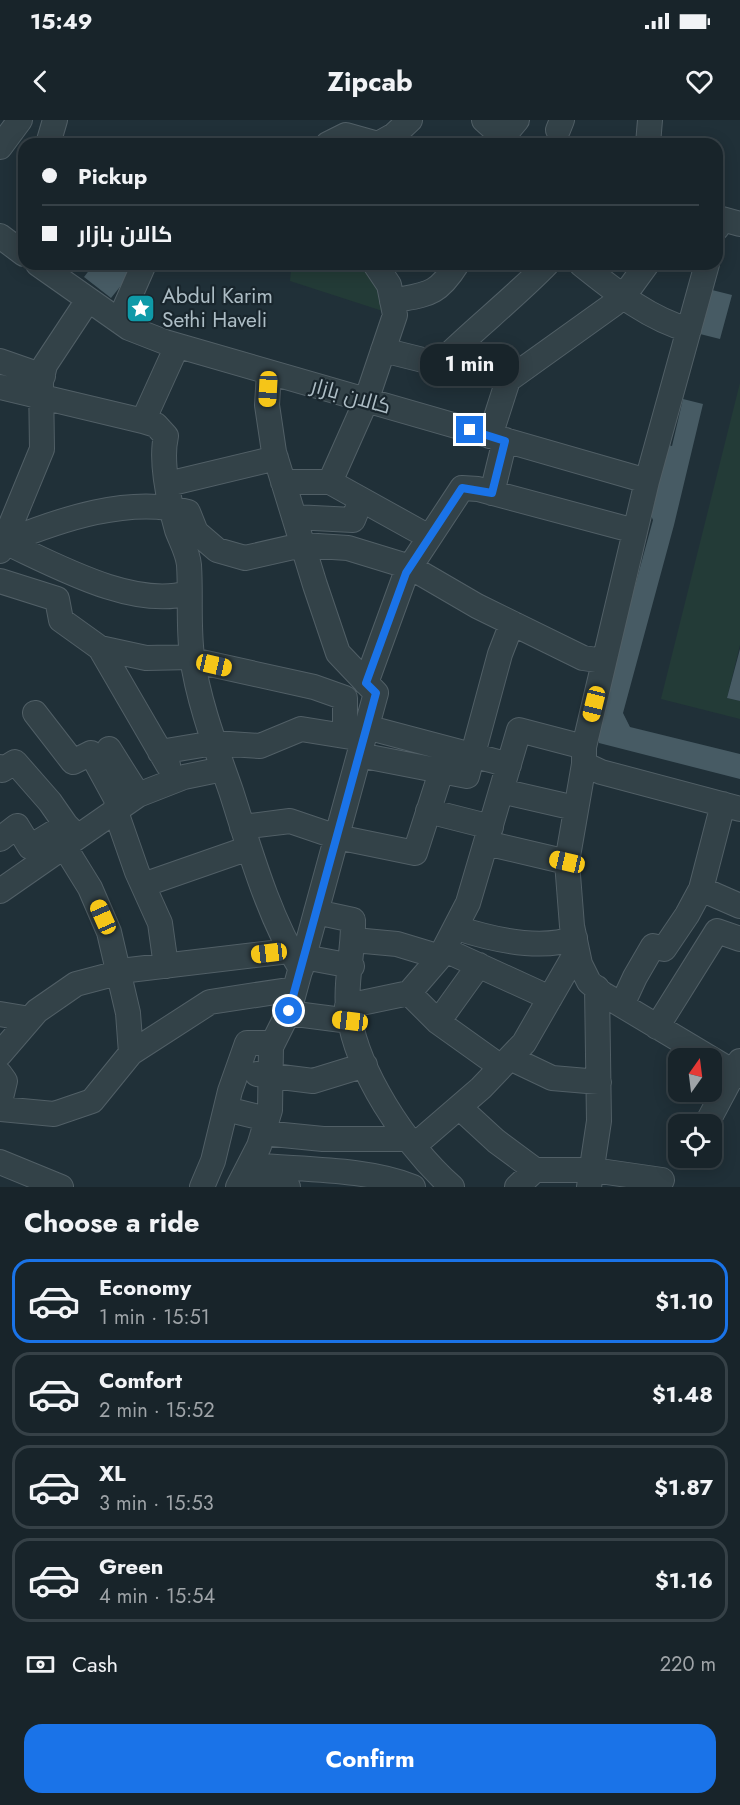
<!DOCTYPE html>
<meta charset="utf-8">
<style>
:root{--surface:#18242a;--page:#253036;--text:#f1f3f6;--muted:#9fa4a8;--line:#364147;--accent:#1a73e8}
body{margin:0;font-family:Jost,Cairo,sans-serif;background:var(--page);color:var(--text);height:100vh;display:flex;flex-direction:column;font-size:22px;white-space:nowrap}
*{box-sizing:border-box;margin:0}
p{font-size:20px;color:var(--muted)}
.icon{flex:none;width:33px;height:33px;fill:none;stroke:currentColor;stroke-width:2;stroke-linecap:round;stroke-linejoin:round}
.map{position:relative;height:1067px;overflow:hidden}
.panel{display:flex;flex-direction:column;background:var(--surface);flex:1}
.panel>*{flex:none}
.top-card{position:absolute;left:18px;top:18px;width:705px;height:132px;border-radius:18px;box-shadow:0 3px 15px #0003,0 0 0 2px var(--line);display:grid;align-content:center;height:132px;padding:0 24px;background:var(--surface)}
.needle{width:39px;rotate:14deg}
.buttons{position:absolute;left:668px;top:928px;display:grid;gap:12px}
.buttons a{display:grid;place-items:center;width:54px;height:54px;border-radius:12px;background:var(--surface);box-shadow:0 3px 15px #0003,0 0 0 2px var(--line);font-size:30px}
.end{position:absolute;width:27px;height:27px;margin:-14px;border:8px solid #1a73e8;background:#fff;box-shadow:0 0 0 3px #fff}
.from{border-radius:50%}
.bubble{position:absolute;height:42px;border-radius:18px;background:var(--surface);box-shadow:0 3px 15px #0003,0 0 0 2px var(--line);font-size:20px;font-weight:700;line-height:42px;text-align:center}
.car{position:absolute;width:18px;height:36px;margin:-18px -9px;border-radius:8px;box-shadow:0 0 4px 2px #0007;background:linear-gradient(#f5c518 24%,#345 0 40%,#f5c518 0 76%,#345 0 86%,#f5c518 0)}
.top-card b{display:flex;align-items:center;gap:21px;height:57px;font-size:22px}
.top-card b+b{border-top:2px solid var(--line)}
.top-card i{width:15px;height:15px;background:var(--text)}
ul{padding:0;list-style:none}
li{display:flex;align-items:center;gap:18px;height:84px;margin:0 12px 9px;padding:0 12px;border:3px solid var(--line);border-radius:18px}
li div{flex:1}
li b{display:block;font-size:22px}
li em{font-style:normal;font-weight:700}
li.on{border-color:var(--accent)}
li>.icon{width:54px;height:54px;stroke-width:1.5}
h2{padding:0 24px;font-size:27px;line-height:72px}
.pay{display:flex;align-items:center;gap:15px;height:66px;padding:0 24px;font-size:22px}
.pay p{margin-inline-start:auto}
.cta{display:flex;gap:12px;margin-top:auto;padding:12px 24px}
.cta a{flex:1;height:69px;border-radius:18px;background:var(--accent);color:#fff;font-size:24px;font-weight:700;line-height:69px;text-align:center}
.status{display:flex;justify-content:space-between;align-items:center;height:42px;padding:0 30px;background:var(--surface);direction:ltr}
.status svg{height:16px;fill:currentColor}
header{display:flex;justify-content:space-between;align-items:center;height:78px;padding:0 24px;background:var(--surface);font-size:27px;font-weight:700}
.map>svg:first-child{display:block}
</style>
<div class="status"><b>15:49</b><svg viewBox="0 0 49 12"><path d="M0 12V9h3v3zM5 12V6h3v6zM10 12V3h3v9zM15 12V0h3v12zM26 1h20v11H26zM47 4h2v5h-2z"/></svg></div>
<header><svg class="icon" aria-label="back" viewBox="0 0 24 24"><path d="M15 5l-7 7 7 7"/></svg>Zipcab<svg class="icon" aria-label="heart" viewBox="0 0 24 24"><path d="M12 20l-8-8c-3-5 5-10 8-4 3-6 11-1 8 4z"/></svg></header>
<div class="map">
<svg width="740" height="1067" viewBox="0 0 740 1067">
<rect width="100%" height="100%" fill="#203038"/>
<!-- green -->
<path fill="#233b37" d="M308,144H338L342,150L369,144L395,195L290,161L291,150Z
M740,263V525L727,578L740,581V599L661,579Z"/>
<!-- building -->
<path fill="#475b64" d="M94,144H120L131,153L111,178L84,157Z
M712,170L732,175L720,219L700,214Z
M683,279L703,284L674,405L623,593L630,607L740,634V659L599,623L596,609L653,400L646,384L668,325L672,326Z
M740,529V581L727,578Z"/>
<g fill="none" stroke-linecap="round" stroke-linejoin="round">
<defs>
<path id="minor" d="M484,0L503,17
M558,10L562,0
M48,24L55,0
M328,24L346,15L378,24L394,15L410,0
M497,24L517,0
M648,24L650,0
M0,27L20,0
M717,108L722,99L740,104
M0,116L24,134
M38,144L129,208L165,222L647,361
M375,144L389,165L395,195L366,281L330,362L429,417
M581,144C615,171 647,198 689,210
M707,144L647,361L584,627V644L567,742L572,806L580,844L589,862L603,874L740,956
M392,181C427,174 437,176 457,144
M119,201L144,144
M383,230L439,244C474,209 513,179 547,144
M0,241L43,256
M0,267L143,301L156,305L166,316C160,342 170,385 177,410C181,421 188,433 189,445C191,475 188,505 192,536C198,581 216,628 231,671C250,730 268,796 301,849
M143,301L177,226
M490,316L508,260L614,184L631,166L647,144
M283,362H330
M168,364L276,338
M492,373L505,320
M294,397L353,400L361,380
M5,422C59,400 130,375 188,392L196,412L217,430L245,438L302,425L348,428L410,447L477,486L583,538L604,541
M5,422C55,445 133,489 188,473
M0,431L42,329L41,262L45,245L88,180
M0,461L57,479L61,500L100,528L146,538L192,537
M100,528L168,645
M192,540L314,567L345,578V616
M366,563L406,453L462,368L478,369L635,411
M35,593L73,642L91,633L120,686
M366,607L509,645
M109,629L138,675
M160,632L214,623L260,626L301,609L363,619
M359,635L467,656L500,534L512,503
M584,644L601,652L740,689
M0,647L2,650L15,642L50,682L66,705
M501,671L575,688
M115,689L137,752L160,803L166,846
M428,691L491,707
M242,707L290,701L337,717L415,733L441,652
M0,719L17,706L30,727L66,705L77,716
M486,723L567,742
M64,726L90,768L109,812L128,893L131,933
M143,765L249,728
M701,769L723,684
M0,771L138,675L184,657L223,649
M316,792L353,800C354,829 345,861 348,887C354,949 406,1026 452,1067
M457,808C491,819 540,831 575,818
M354,820L397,824L440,837L468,783L519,610L584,627
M445,830L550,878
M304,837L352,846
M409,873L438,902L501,947
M622,885L635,857L653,826L664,829L687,795L701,769L740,786
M347,886L409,873L440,837
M288,893L350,901
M0,894L30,899
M438,902L479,845
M657,907L717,811L740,819
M0,934L37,891L76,864L129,850L289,831
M510,938L552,958L599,962
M0,954L5,961L0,982
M257,954L313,961L365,945
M459,987L496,1021L535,1050
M0,989L54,994L92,981L131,933L210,882L295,869
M226,989L267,999
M706,1005L740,941
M263,1013L323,1019H410
M415,1025L481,968L524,923L577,831
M0,1042L61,1067
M250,1045C301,1050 367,1048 413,1067
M250,1056L288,1067
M202,1067L213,1041L230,971L247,923H273
M238,1067L259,1026L270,990L271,927L289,891L376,573L338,533L315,465L274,332L267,285L269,253
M517,1067L535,1050H593L662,1060
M589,1067L599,1001L597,868"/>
</defs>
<!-- minor casing -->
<use href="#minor" stroke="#515f66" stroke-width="26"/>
<!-- minor -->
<use href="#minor" stroke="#334248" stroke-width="24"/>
</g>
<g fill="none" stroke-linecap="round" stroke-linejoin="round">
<!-- route -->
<path stroke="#1a73e8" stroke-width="8" d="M289,891L376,573L366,563L406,453L462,368L492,373L505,321L470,310"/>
</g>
<!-- icons -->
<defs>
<symbol id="sight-square" viewBox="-11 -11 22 22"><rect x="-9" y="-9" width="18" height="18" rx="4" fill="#0f9aa8" stroke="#19262d"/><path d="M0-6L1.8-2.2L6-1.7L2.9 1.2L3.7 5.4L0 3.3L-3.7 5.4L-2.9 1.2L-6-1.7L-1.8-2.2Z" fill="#fff"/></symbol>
</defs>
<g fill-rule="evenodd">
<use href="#sight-square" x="124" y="172" width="33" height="33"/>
</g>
<g text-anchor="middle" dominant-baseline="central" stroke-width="4.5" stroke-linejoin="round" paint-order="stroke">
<!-- poi labels -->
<g font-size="21" fill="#adbdc5" stroke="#19262d" text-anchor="start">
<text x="162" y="176">Abdul Karim<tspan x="162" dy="24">Sethi Haveli</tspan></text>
</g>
<!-- street labels -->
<g font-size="21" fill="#adbdc5" stroke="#19262d">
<text transform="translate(351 276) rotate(16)">کالان بازار</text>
</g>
</g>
</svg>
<div class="buttons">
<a><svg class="needle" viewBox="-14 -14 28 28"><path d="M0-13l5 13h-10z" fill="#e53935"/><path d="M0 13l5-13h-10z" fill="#9fa4a8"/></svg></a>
<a><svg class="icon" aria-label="locate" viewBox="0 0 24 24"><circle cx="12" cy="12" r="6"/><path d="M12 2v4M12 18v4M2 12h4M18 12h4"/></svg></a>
</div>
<i class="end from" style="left:289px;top:891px"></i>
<i class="end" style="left:470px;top:310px"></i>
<div class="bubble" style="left:420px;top:224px;width:99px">1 min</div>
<i class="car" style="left:268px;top:269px;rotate:183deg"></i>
<i class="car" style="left:214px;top:545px;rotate:103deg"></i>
<i class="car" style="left:594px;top:584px;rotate:194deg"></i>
<i class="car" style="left:567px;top:742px;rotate:283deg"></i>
<i class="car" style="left:103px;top:797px;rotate:336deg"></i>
<i class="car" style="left:269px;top:833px;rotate:263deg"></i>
<i class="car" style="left:350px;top:901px;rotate:277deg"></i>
<div class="top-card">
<b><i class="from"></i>Pickup</b>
<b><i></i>کالان بازار</b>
</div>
</div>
<section class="panel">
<h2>Choose a ride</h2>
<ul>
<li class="on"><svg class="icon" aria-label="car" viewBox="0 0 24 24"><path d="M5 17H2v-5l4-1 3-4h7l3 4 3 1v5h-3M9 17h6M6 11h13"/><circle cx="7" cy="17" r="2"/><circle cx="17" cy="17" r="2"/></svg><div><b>Economy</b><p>1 min · 15:51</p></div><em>$1.10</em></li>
<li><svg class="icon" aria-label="car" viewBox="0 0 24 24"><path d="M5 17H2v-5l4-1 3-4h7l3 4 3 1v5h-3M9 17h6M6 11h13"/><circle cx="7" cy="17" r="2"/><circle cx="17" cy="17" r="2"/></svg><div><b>Comfort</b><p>2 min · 15:52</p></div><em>$1.48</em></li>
<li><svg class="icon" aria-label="car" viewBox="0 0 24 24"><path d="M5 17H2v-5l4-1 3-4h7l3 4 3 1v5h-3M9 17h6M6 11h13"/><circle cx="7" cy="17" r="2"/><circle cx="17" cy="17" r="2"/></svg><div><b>XL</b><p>3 min · 15:53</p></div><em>$1.87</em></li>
<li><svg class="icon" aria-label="car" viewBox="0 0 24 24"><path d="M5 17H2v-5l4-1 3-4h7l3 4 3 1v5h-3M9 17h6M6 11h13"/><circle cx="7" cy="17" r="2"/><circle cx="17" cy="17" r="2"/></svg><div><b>Green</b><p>4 min · 15:54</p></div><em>$1.16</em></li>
</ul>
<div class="pay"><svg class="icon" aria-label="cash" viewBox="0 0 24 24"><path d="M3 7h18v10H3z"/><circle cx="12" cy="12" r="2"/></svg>Cash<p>220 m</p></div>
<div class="cta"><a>Confirm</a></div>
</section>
